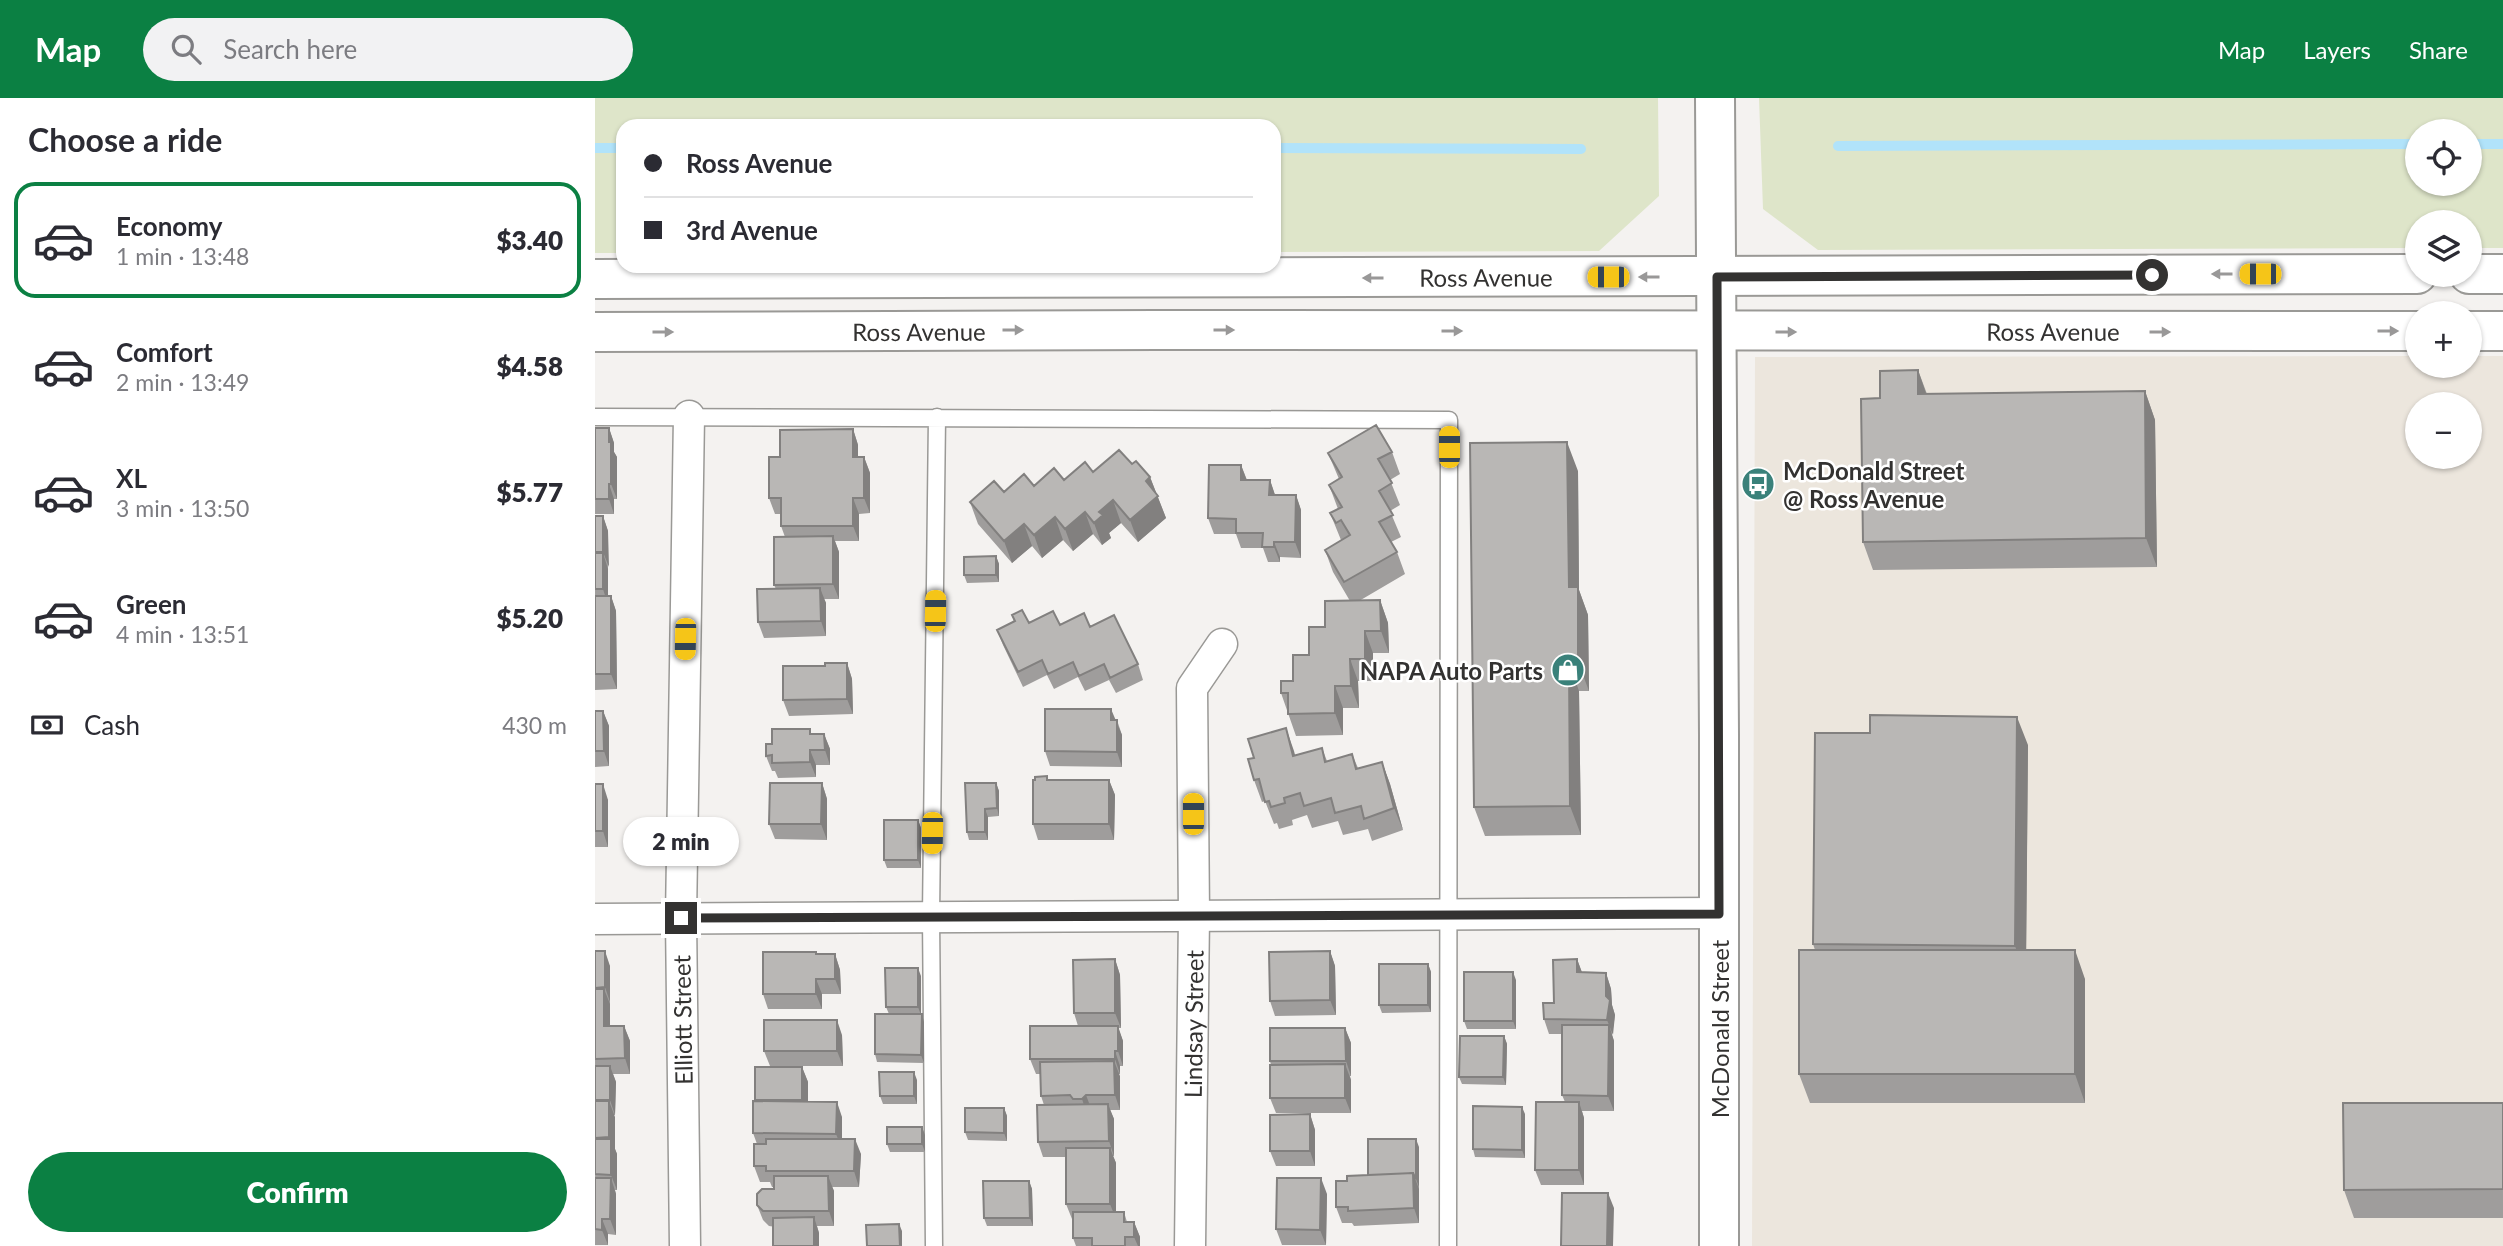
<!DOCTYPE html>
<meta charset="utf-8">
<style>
:root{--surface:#fff;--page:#f2f2f3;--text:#2b2b33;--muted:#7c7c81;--line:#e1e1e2;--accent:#0b8043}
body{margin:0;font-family:Lato,sans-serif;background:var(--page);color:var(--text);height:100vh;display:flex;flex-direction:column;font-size:26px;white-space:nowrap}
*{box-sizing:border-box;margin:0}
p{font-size:23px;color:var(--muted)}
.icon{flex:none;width:38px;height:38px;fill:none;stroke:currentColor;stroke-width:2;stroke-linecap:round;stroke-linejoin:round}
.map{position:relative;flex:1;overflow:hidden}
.sheet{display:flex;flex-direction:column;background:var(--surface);width:595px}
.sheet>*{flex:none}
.banner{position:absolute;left:21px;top:21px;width:665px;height:154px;border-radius:21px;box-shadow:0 2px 5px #0004;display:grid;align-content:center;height:154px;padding:0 28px;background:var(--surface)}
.buttons{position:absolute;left:1810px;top:21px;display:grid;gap:14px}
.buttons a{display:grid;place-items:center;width:77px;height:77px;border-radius:50%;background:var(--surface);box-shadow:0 2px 5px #0004;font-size:35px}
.end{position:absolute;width:32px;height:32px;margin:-16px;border:9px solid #333231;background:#fff;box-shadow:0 0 0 4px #fff}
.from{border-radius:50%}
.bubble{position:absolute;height:49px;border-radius:24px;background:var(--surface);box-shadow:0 2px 5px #0004;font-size:23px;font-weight:800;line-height:49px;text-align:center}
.car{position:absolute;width:21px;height:42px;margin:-21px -10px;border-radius:9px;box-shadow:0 0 5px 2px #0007;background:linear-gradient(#f5c518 24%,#345 0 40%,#f5c518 0 76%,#345 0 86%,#f5c518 0)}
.banner b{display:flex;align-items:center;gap:24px;height:66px;font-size:26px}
.banner b+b{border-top:2px solid var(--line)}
.banner i{width:18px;height:18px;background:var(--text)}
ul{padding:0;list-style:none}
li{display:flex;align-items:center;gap:21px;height:116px;margin:0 14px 10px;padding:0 14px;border:4px solid transparent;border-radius:21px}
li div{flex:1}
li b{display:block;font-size:26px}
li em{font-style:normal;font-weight:800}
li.active{border-color:var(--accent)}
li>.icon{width:63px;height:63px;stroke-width:1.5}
h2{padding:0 28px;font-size:32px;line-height:84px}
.pay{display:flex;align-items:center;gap:18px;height:77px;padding:0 28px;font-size:26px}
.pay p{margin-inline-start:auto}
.primary-button{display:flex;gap:14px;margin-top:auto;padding:14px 28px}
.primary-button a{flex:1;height:80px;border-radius:42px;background:var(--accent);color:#fff;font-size:28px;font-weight:800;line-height:80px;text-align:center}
header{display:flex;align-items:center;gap:42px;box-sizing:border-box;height:98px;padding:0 35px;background:var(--accent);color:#fff}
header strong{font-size:33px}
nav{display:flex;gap:38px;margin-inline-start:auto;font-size:24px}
.search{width:490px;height:63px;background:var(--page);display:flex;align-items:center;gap:18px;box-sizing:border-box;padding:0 24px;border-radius:38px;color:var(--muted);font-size:26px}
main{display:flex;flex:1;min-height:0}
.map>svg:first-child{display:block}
</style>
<header>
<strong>Map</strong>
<div class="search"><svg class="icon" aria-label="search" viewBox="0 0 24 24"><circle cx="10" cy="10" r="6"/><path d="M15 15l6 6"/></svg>Search here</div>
<nav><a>Map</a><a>Layers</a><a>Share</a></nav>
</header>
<main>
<section class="sheet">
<h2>Choose a ride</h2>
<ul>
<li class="active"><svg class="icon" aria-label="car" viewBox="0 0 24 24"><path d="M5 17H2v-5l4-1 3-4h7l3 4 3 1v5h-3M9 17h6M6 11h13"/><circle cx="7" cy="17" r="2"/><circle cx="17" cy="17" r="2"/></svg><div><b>Economy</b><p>1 min · 13:48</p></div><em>$3.40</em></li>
<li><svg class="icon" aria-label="car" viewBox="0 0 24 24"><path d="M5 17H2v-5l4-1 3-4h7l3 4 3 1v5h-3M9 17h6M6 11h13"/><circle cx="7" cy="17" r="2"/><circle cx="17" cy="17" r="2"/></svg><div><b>Comfort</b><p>2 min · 13:49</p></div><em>$4.58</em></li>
<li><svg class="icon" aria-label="car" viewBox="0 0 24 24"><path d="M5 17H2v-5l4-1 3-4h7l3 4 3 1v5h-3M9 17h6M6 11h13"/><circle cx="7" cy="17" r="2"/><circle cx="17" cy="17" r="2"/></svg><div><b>XL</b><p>3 min · 13:50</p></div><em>$5.77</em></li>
<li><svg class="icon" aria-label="car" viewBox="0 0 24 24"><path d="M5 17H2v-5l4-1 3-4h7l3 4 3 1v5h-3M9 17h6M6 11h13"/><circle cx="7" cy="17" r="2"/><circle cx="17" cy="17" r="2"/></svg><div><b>Green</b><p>4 min · 13:51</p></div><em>$5.20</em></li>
</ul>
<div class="pay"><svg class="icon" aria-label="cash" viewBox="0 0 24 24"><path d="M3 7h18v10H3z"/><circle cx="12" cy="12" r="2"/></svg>Cash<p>430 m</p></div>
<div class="primary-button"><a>Confirm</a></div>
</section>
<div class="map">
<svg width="1908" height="1148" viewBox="0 0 1908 1148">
<rect width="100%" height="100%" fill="#f4f2f0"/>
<!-- built -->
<path fill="#ece6dd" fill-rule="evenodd" d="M1822,258V268H1874V258H1908V1148H1157L1160,259ZM1822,306H1874V359H1822Z"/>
<!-- green -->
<path fill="#dee5c9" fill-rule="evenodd" d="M0,0H1063L1064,98L1004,153L679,154V28H28V155H0Z
M1164,0H1908V150H1874V124H1822V150L1223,152L1168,111ZM1822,33H1874V86H1822Z"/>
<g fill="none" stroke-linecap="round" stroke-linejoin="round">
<!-- stream -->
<path stroke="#b1e3fa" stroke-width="10" d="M1874,46H1908
M1243,48L1822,46
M0,50H28
M679,50L986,51"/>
<defs>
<path id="lane" d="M0,319L854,322L853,1148
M339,1148L336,818L342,319"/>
<g id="street">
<path d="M0,821L1124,815"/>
<path d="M90,1148L86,820L94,318"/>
<path id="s1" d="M595,1148L599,817L597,590L627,546"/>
</g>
<g id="secondary">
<path d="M1120,0L1124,637V1148"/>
<path d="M1874,176H1908"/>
<path id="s2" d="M0,181L1822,176"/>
<path d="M1874,233H1908"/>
<path id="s3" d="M0,234L561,232L1822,233"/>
</g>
</defs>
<!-- lane casing -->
<use href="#lane" stroke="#9a9996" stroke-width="19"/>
<!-- street casing -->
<use href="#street" stroke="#9a9996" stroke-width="33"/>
<!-- secondary casing -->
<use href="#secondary" stroke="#9a9996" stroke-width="42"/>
<!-- lane -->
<use href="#lane" stroke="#fff" stroke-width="16"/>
<!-- street -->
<use href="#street" stroke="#fff" stroke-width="30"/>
<!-- secondary -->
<use href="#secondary" stroke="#fff" stroke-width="38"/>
</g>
<!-- wall -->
<path fill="#9f9d9c" d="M1323,272L1332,296L1550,293L1560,322L1562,469L1278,472L1268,444L1285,300Z
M0,330H14L19,345V354L22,359V401H19V416H0Z
M258,331L263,347V359H269L275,375V415L264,416V443H240L244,454V501H229L231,505V538L169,540L163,524L181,491L179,487L190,439L186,428V416H180L174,400L185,359Z
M797,354L805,376L795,382L805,407L795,413L806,439L796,444L802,454L810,476L764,503L785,502L793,525L794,555H778V583H763L764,610H748V637L701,638L686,595L698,583L730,529L755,503L738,474L730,452L746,442L735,415L743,411L734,387L744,381L733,355Z
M537,366L555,379L571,420L543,444L526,425L514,435L516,440L507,447L498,436L478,453L468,442L447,460L437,448L417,465L383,426L375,404L409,394Z
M646,367L652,382H675L680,397H701L706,412V460L685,459V464H673L668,450H646L641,436H619L613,420Z
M983,373L984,492L993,517L994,593H984L986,737L890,738L879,709Z
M0,418H8L13,433V498H16L21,513L22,591L0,592Z
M401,458L404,466V484L372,485L369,477Z
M417,517L434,525L495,529L543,566L548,582L521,595L514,582L490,593L483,579L459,591L452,577L428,589L408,547L402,532L419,523Z
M252,565L257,581L258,616L194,618L188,602L230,568Z
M0,613H8L14,628V668L0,669Z
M520,622H522L527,637V669L455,668L450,653Z
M217,636H229L235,651V667H221V679L183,680L180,673H177L171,658L177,646Z
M1433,647L1431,852L1490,881V1005H1215L1204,976L1220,852L1218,846Z
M727,650L732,663L757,656L763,670L787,664L795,686L808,732L777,743L773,731L748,737L743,723L717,730L712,717L697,722L698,727L684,731L682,725L679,726L670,703L667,704L659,682V660L700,657Z
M453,682H514L520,697L519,742H443L438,726Z
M227,685L232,701V742L180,741L174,726Z
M401,685L404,693V718L393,719V742H374L372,734Z
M0,686L13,702V749H0Z
M323,722L326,730V770H292L289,762Z
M0,853L15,868V928H29L35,943V976H18L21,984L20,1017H19L20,1051L22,1056V1092H20L21,1096V1137L13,1136V1147H0Z
M735,853L740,868L741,917L680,918L675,903Z
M221,854L222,856H240L245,872L246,896H227V911H173L168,896Z
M520,861L525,877L526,930H523L528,943V968H525V976H524L525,1012H515L519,1021V1058H518L521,1065V1114H529L532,1124H539L545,1139V1148H481L478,1140V1121H477L471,1106V1059H448L443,1044L449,1007L446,998L445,976H441L435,961L483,928L479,915Z
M982,861L987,875H1011L1016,891L1017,907L1020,917L1017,937L1019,943V1013H987L989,1020V1087H946L940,1072L970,1004L967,997V936H954L949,921Z
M833,866L836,874V914L787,915L784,907Z
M326,878V916L329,924V965L282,964L280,956L294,916L291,909Z
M921,882V931H872L869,923Z
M750,930L756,945V978H755L756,982V1015H681L675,1000L676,967L675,963Z
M247,937L248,968H175L169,953Z
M909,938L912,946L911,987L867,986L864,979Z
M207,969L213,984V1004L247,1019V1041L266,1056L264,1089H237L239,1093V1128H222L224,1135L174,1128L168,1122L162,1107L179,1091V1089H177L175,1084H165L159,1068L162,1046L158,1035L160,1002Z
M322,982V1006H288L285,998Z
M1908,1005V1120H1759L1749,1092Z
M409,1010L412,1018V1043L373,1042L370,1034Z
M715,1016L720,1032V1068H681L675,1053Z
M930,1016V1060L880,1059L878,1051Z
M327,1029L330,1037V1054H295L292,1046Z
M824,1049V1125L759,1128L757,1125H747L741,1109L752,1083L773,1077Z
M434,1083L437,1091L438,1128H392L389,1120Z
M732,1096L731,1147H687L681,1131Z"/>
<!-- shaded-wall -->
<path fill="#82807f" d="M1323,272L1333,301L1323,296Z
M1550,293L1560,322L1562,469L1551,440Z
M14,330L19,345V354L22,359V401L16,386Z
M258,331L263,347V375L258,359Z
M972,344L983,373L984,492L993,517L994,593L983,564L974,489Z
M269,359L275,375V415L269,400Z
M646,367L652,383L646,382Z
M555,379L571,420L543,444L535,422L551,383Z
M675,382L680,397H674Z
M14,386L19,401V416L14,401Z
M701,397L706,412V460L700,444Z
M258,400L264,416V443L258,428Z
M518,402L526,425L514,435L516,440L507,447L499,425L504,414Z
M490,414L498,436L478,453L470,431Z
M8,418L13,433L14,469L8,454Z
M460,419L468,442L447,460L439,437Z
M429,426L437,448L417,465L409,443Z
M238,438L244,454V501L238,486Z
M679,444L685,459V464L679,449Z
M8,455L13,471V507L8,491Z
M401,458L404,466V484L401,477Z
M225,490L231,505V538L226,523Z
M16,498L21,513L22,591L16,576Z
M785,502L793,525L794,555L786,533Z
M770,533L778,555V583L770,561Z
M755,561L763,583L764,610L756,588Z
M974,564L984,593L986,737L975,708Z
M252,565L257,581L258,616L252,601Z
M740,588L748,610V637L740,615Z
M516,611L527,637V669L522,654L516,622Z
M8,613L14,628V668L9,653Z
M1422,619L1433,647L1431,877L1420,848Z
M691,630L699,653L706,680L698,658Z
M229,636L235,651V667L230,652Z
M215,652L221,667V679L215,664Z
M787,664L795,686L808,732L799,710Z
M514,682L520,697L519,742L514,726Z
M227,685L232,701V742L226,726Z
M401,685L404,693V718L402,710Z
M8,686L13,702V749L8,733Z
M390,711L393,719V742L390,734Z
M323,722L326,730V770L323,762Z
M1480,852L1490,881V1005L1480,976Z
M10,853L15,868V904L10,889Z
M735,853L740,868L741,917L735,902Z
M240,856L245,872L246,896L240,881Z
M520,861L525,877L526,930L520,915Z
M982,861L988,877L982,874Z
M833,866L836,874V914L833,907Z
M323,870L326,878V917L323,909Z
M918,874L921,882V931L918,923Z
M1011,875L1016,891L1017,907L1020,917L1018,937L1012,922Z
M221,881L227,896V911L221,896Z
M9,891L15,906V944L9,928Z
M327,916L329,924V965L326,957Z
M242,922L247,937L248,968L242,953Z
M1014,927L1019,943V1013L1013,998Z
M29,928L35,943V976L30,960Z
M523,928L528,943V968L523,953Z
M750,930L756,945V978L751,963Z
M909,938L912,946L911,987L908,979Z
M520,953L525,968V976L520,961Z
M519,963L525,978V1012L520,997Z
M750,966L756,982V1015L750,1000Z
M15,968L21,984L20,1017L15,1002Z
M207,969L213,984V1017L207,1002Z
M319,974L322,982V1006L319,998Z
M491,997L497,1013L492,1016L487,1001Z
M14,1003L20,1019V1051L22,1056V1092L16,1077V1045L14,1039Z
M242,1004L247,1019V1051L241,1036Z
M984,1004L989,1020V1087L984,1072Z
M513,1006L519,1021V1058L514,1043Z
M927,1009L930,1016V1060L927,1052Z
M409,1010L412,1018V1043L409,1035Z
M715,1016L720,1032V1068L715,1053Z
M327,1029L330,1037V1054L327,1046Z
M260,1041L266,1056L264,1089L259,1073Z
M821,1041L824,1049V1089L821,1081Z
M515,1050L521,1065V1121L515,1106Z
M818,1075L824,1091V1125L819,1110Z
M233,1078L239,1093V1128L234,1113Z
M16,1080L21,1096V1137L15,1121Z
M726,1080L732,1096L731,1147L725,1132Z
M434,1083L437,1091L438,1128L435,1120Z
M1013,1095L1019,1110L1018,1148H1012Z
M219,1119L224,1135V1148H219Z
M7,1121L13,1136V1147L7,1132Z
M539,1124L545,1139V1148H543L539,1139Z
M304,1126L307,1133V1148H305Z"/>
<!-- building -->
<path fill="#b9b7b5" stroke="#82807f" stroke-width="2" d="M1323,272V296L1550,293L1551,440L1268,444L1266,301L1285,300V273Z
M781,327L797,354L783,361L797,385L784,393L798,417L784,424L802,454L749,484L730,452L755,437L746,422L741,425L735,415L747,409L734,387L747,379L733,355Z
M0,330H14V344H16V386H14V401H0Z
M258,331V359H269V400H258V428H186V400H174V359H185V332Z
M972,344L974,489H983V564H974L975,708L879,709L875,345Z
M524,352L537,366L541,363L555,379L551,383L563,398L535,422L518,402L504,414L508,417L499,425L490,414L470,431L460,419L439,437L429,426L409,443L375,404L399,383L409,394L429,376L439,388L459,370L469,382L490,364L498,374Z
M614,367H646V382H675L674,397H701L700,444H679V449H667L668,435H641V421L613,420Z
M0,418H8V454H0Z
M238,438V486L179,487V439Z
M0,455H8V491H0Z
M401,458V477H369V459Z
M225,490L226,523L163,524L162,491Z
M0,498H16V576H0Z
M785,502L786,533H770V561H755L756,588H740V615L693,616V595H686V583H698V557H714V529H730V503Z
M427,512L434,525L458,513L465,527L489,515L495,529L519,517L543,566L515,580L509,566L484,578L478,564L453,576L447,562L423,574L402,532L420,523L417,517Z
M230,565H252V601L188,602V568H230Z
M450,611H516V622H522V654L450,653Z
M0,613H8L9,653H0Z
M1275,617L1422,619L1420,848L1218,846L1220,635H1275Z
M691,630L698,658L727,650L730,664L757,656L761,671L787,664L799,710L769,721L766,708L740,715L736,700L709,708L705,695L689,700L690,705L676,709L674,703L670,704L664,681L659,682L653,661L659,660L653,641Z
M177,631H215V636H229L230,652H215V664L177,665V657L171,658V646H177Z
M452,678V682H514V726H438V682H440V679Z
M175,685H227L226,726H174Z
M370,685H401L402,710L390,711V734H372Z
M0,686H8V733H0Z
M289,722H323V762H289Z
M1204,852H1480V976H1204Z
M0,853H10V889L0,890Z
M735,853V902L675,903L674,854Z
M168,854H221V856H240V881H221V896H168Z
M520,861V915H479L478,862Z
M982,861V874L1011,875V898L1015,902L1012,922L949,921L948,905H959L958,862Z
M784,866H833V907H784Z
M290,870H323V909H291Z
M869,874H918V923H869Z
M0,891H9V928H29L30,960L0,961Z
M280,916H327L326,957L280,956Z
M169,922H242V953H169Z
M967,927H1014L1013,998L967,997Z
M435,928H523V953H520V961H435Z
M675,930H750L751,963H675Z
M865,938H909L908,979H864Z
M519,963L520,997H491L487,1001H478L475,997L446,998L445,964Z
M750,966V1000H675V967Z
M0,968H15V1002H0Z
M160,969H207V1002H160Z
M284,974H319V998H285Z
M0,1003H14V1039L0,1040Z
M158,1003L242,1004L241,1036L158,1035Z
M941,1004H984V1072H940Z
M1748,1005H1908V1091L1749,1092Z
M513,1006L514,1043L443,1044L442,1007Z
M878,1008L927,1009V1052L878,1051Z
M370,1010H409V1035L370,1034Z
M715,1016V1053H675V1017Z
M292,1029H327V1046H292Z
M0,1041H16V1077L0,1076Z
M171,1041H260L259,1073H171V1068H159V1046H171Z
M773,1041H821V1081L818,1075L773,1077Z
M471,1050H515V1106H471Z
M818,1075L819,1110L753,1113V1109H741V1083H752V1078Z
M179,1078H233L234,1113H168L162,1107V1096L167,1091H179Z
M0,1080H16L15,1121H7V1132L0,1131Z
M682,1080H726L725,1132L681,1131Z
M388,1083H434L435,1120H389Z
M967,1095H1013L1012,1148H966Z
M478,1114H529V1124H539V1139H530V1148H497V1140H478Z
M219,1119V1148H178V1120Z
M304,1126L305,1148H272L271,1127Z"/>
<!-- one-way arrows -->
<defs><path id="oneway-solid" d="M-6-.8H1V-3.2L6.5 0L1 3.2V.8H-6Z" transform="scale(1.75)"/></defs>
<g fill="#999898">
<use href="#oneway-solid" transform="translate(1627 176) rotate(180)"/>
<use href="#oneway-solid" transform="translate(1054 179) rotate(180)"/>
<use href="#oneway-solid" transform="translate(778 180) rotate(180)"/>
<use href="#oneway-solid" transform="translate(418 232)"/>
<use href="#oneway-solid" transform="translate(629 232)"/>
<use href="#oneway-solid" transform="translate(857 233)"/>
<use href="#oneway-solid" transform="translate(1793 233)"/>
<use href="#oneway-solid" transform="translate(68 234)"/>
<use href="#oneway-solid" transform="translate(1191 234)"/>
<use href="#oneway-solid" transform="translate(1565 234)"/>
</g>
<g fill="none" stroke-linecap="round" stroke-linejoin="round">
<!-- route -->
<path stroke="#333231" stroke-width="9" d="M86,820L1124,816L1122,179L1557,177"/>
</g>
<!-- icons -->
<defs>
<symbol id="bus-disc" viewBox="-11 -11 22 22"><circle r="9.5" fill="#3a817a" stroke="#fff"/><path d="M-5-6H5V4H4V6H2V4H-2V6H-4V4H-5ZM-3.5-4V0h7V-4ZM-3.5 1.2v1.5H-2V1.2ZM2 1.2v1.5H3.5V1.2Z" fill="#fff"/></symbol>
<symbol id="shop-disc" viewBox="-11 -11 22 22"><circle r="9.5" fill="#3a817a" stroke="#fff"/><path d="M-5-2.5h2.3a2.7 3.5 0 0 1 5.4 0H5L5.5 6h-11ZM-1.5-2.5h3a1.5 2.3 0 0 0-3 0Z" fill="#fff"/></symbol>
</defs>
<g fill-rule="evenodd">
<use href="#bus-disc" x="1144" y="367" width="38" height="38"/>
<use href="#shop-disc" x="954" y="553" width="38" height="38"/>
</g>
<g text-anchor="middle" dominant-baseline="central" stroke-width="5" stroke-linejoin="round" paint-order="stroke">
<!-- street labels -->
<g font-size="24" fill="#333231" stroke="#fff">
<text stroke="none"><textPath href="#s2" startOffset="891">Ross Avenue</textPath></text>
<text stroke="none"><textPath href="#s3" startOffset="324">Ross Avenue</textPath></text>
<text stroke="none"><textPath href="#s3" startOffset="1458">Ross Avenue</textPath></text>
<text transform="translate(87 922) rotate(-91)">Elliott Street</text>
<text stroke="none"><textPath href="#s1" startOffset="222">Lindsay Street</textPath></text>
<text transform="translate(1124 931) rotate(-90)">McDonald Street</text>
</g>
<!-- poi labels -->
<g font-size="24" font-weight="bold" fill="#333231" stroke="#fff" text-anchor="start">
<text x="1188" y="372">McDonald Street<tspan x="1188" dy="28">@ Ross Avenue</tspan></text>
<text x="948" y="572" text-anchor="end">NAPA Auto Parts</text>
</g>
</g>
</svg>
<div class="buttons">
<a><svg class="icon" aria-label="locate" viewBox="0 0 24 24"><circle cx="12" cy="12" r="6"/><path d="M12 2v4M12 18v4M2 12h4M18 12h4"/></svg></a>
<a><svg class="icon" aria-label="layers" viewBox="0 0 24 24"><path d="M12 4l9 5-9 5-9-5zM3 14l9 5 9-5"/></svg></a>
<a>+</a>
<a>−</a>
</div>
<i class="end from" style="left:1557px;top:177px"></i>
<i class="end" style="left:86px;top:820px"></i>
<div class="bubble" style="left:28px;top:719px;width:116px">2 min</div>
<i class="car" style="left:1665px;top:176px;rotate:270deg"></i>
<i class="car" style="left:1013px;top:179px;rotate:270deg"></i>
<i class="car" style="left:854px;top:349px;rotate:0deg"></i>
<i class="car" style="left:340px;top:513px;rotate:1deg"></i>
<i class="car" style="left:90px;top:541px;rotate:181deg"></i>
<i class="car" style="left:598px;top:716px;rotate:0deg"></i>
<i class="car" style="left:337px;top:735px;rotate:181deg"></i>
<div class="banner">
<b><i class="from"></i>Ross Avenue</b>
<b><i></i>3rd Avenue</b>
</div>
</div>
</main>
